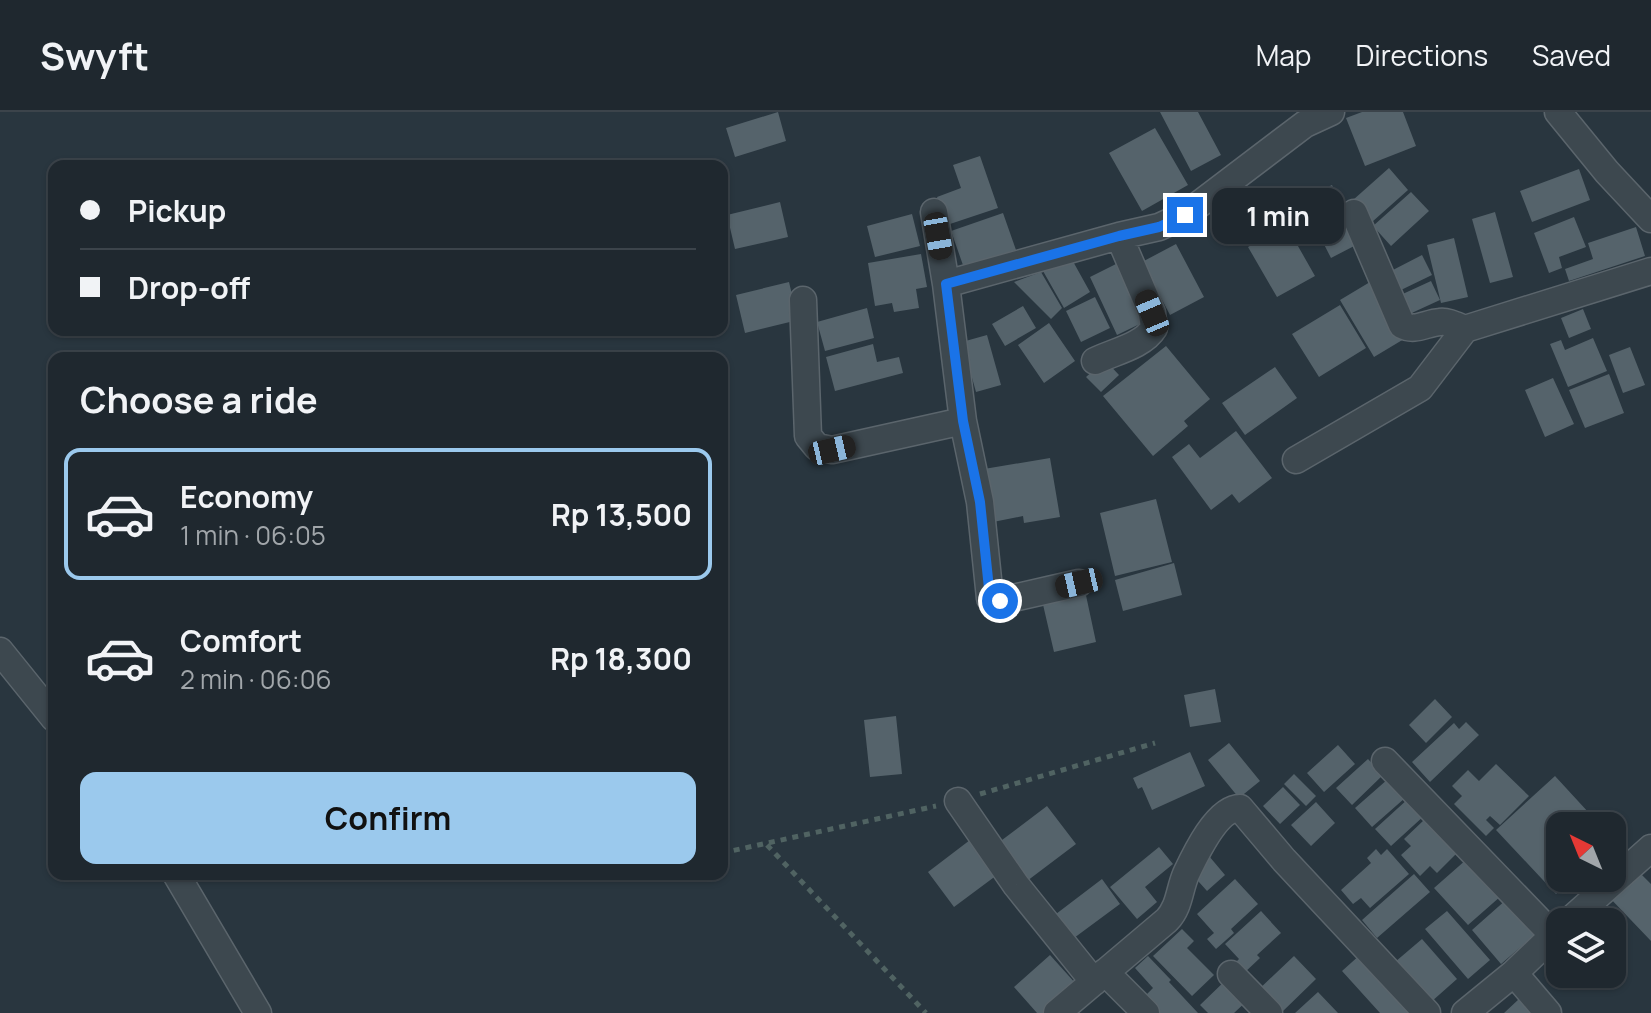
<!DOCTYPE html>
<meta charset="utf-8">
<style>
:root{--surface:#1f282f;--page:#273037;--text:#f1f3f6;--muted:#a1a6aa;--line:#3c444b;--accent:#9bc9ed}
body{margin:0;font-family:Manrope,sans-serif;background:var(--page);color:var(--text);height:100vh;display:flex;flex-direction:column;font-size:30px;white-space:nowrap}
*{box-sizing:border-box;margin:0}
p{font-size:26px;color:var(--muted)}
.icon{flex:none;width:44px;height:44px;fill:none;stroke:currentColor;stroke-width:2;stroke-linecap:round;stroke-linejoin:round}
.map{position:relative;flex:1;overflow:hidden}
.details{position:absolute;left:48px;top:240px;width:680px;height:528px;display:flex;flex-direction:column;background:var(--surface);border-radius:16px;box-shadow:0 2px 6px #0004,0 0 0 2px var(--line)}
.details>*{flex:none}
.top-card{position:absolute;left:48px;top:48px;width:680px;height:176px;border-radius:16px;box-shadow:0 2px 6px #0004,0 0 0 2px var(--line);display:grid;align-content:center;height:176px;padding:0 32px;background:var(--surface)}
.needle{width:52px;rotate:317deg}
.fabs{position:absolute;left:1546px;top:700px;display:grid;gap:16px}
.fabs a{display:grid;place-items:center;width:80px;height:80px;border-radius:16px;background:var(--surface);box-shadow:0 2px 6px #0004,0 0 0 2px var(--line);font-size:40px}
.end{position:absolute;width:36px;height:36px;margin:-18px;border:10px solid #1a73e8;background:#fff;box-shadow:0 0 0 4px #fff}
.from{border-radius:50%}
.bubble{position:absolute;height:56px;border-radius:16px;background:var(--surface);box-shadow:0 2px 6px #0004,0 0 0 2px var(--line);font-size:26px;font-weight:700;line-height:56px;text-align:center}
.car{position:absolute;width:24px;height:48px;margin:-24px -12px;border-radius:10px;box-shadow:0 0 6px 2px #0007;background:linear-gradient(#222 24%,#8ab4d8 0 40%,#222 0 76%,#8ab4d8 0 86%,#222 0)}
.top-card b{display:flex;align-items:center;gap:28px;height:76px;font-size:30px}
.top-card b+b{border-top:2px solid var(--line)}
.top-card i{width:20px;height:20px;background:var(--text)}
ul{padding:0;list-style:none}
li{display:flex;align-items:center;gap:24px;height:132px;margin:0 16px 12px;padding:0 16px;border:4px solid transparent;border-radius:16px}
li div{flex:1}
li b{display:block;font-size:30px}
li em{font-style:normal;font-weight:700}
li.current{border-color:var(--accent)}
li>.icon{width:72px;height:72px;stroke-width:1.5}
h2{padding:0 32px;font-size:36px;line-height:96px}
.cta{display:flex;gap:16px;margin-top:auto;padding:16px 32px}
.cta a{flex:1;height:92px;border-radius:16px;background:var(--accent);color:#111;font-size:32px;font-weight:700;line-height:92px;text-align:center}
header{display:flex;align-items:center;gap:48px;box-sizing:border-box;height:112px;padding:0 40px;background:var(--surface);border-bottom:2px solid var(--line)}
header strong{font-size:38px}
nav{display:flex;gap:44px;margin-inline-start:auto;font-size:28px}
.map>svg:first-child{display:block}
</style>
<header>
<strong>Swyft</strong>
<nav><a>Map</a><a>Directions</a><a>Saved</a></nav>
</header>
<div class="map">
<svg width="1651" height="901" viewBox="0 0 1651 901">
<rect width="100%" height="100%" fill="#29363f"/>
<!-- building -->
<path fill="#55636b" d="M778,0L786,29L735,45L726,16Z
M1160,0H1198L1221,43L1191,59Z
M1362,0H1403L1416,34L1365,54L1346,6Z
M1155,16L1188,73L1142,99L1109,41Z
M980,44L998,96L947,113L937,85L961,76L953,53Z
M1389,56L1408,78L1372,110L1353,88Z
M1579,57L1590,88L1532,110L1520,79Z
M1332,73L1338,87L1302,105L1295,91Z
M1411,80L1429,99L1391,134L1373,114Z
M1257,82L1269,103L1237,121L1225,99Z
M780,90L788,125L735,137L727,103Z
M1336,90L1358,132L1331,146L1309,103Z
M1495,100L1513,165L1490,171L1472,107Z
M1003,101L1016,138L964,156L951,119Z
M912,102L920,134L875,145L867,114Z
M1574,105L1586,135L1559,145L1562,156L1549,161L1534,121Z
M1286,113L1315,164L1277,185L1248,135Z
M1636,115L1645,144L1569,169L1565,157L1593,147L1588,131Z
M1454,126L1468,185L1441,191L1427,133Z
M1176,132L1204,185L1170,203L1142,150Z
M921,142L927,175L916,177L919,196L894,200L892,191L875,194L868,151Z
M1422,143L1432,163L1401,178L1391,159Z
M1070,144L1090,180L1064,196L1043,159Z
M1118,151L1146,209L1117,223L1090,165Z
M1041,160L1062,196L1051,207L1014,170Z
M1431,169L1440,188L1403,205L1394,186Z
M789,170L798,208L745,221L736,183Z
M1370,170L1404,227L1374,245L1340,188Z
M1095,185L1110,216L1081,230L1066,199Z
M1340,193L1366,236L1319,265L1292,222Z
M1023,194L1036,216L1005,234L992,212Z
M867,196L874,226L825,239L817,210Z
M1583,197L1591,217L1569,226L1561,206Z
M1049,211L1075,249L1044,271L1018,233Z
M987,223L1001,273L976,280L962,230Z
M1593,226L1607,259L1568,275L1550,232L1561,228L1565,238Z
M873,232L877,250L899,245L903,261L835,279L826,245Z
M1166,234L1210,287L1184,309L1188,314L1153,344L1103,284Z
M1630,235L1645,273L1623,281L1609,243Z
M1105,248L1119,263L1101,280L1086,265Z
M1275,255L1297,286L1245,323L1222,291Z
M1609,262L1624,301L1585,316L1569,278Z
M1553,266L1574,312L1545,325L1525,278Z
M1236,319L1272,366L1239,391L1232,382L1211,398L1172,345L1189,332L1200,346Z
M1050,346L1060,405L1024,411L1023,404L993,410L984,357Z
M1156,387L1172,450L1115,464L1100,401Z
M1174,451L1182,483L1123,499L1115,468Z
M1084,474L1096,530L1054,540L1041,484Z
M1215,577L1221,610L1190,615L1184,583Z
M1435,587L1452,605L1426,631L1409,613Z
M896,604L902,662L870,665L864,608Z
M1466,610L1479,623L1430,670L1412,650L1454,611L1459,617Z
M1229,631L1260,669L1239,686L1208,648Z
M1338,633L1355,652L1324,680L1307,661Z
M1190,640L1205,674L1152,698L1142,675L1138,677L1133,666Z
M1368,647L1383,663L1352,693L1336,676Z
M1496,652L1529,684L1500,713L1490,704L1486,708L1494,716L1486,724L1454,692L1462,684L1452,674L1468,658L1479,669Z
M1294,662L1316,684L1306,694L1284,672Z
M1555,664L1601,714H1560V766H1574L1556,782L1496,718Z
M1388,667L1405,686L1372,715L1355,696Z
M1283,675L1300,693L1280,712L1263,694Z
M1409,686L1425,703L1391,734L1375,717Z
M1316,690L1335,711L1311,734L1291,713Z
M1047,694L1076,732L1027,769L998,731Z
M1424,708L1456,742L1437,761L1430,754L1420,764L1401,743L1411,734L1404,727Z
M970,728L997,763L954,795L928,760Z
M1159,735L1173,752L1145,775L1157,790L1137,807L1110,775Z
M1376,737L1381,743L1387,737L1409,762L1370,796L1361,786L1353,792L1341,778L1371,751L1367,746Z
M1209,744L1225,763L1207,779L1190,760Z
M1467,747L1501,784L1468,813L1434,776Z
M1636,757L1651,772V829L1608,784Z
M1414,762L1430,780L1377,826L1362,808Z
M1102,767L1120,792L1074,826L1056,802Z
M1235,767L1258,792L1231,817L1234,821L1216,837L1207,827L1214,821L1197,802Z
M1507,787L1537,821L1501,852L1472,818Z
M1261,799L1281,821L1257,843L1260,846L1243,862L1234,852L1239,847L1225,832Z
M1447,799L1490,848L1468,867L1425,817Z
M1182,817L1194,829L1187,836L1214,863L1192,884L1153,844Z
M1422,827L1457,867L1431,890L1395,850Z
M1361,842L1413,901H1380L1342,859Z
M1050,843L1077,873L1046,901H1037L1014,875Z
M1148,844L1171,868L1169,870L1198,901H1158L1144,885L1153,876L1135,856Z
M1294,844L1316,867L1281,901L1255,881Z
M1229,865L1249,887L1234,901H1208L1200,893Z
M1318,880L1338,901H1295Z
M1519,887L1532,901H1504Z"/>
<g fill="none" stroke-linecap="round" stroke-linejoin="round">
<defs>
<path id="minor" d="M1558,0L1607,60L1651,107
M934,100L946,172
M1354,101L1402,213C1415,220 1426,211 1440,210C1448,209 1457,214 1465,217
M803,188L808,324L817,335L832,338L963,309
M1095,249C1113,240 1143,234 1154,216L1152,201L1119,124
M1296,348L1420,276L1465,217L1651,159
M1079,471L1000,489L990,486L980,390L963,309L946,172L1119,124L1159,115L1185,103L1305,12L1331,0
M0,539L54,606
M1385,649L1553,823
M958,689L1016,773L1094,870
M176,762L258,901
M1568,810L1651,736
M1105,860L1146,901
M1514,861L1548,901
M1231,862L1269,901
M1057,901L1167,808C1180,794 1179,778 1186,762C1195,743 1217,696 1240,696L1284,748L1427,901
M1465,901L1514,861L1560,817"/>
</defs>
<!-- minor casing -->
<use href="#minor" stroke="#5b656c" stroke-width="29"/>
<!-- path -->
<path stroke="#506362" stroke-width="5" stroke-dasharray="6 6" stroke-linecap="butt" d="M980,682L1155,631
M767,733L926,901
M722,741L936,694"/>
<!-- minor -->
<use href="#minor" stroke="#3d484f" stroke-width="26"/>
</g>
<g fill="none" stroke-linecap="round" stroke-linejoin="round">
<!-- route -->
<path stroke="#1a73e8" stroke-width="10" d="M1000,489L990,486L980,390L963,309L946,172L1119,124L1159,115L1185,103"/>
</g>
</svg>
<div class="fabs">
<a><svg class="needle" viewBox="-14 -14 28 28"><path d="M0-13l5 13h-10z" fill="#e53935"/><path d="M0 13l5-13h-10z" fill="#a1a6aa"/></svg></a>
<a><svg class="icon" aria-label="layers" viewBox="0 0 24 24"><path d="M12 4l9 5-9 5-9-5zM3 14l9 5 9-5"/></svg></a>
</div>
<i class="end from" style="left:1000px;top:489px"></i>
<i class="end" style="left:1185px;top:103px"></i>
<div class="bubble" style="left:1212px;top:76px;width:132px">1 min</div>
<i class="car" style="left:938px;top:124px;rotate:170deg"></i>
<i class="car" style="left:1152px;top:201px;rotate:337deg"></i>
<i class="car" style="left:832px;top:338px;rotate:77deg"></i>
<i class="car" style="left:1079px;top:471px;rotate:257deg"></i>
<div class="top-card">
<b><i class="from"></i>Pickup</b>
<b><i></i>Drop-off</b>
</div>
<section class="details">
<h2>Choose a ride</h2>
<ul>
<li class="current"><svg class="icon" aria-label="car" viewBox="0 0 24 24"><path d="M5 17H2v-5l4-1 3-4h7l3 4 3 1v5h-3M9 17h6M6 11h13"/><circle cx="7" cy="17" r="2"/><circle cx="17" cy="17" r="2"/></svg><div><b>Economy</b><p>1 min · 06:05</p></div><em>Rp 13,500</em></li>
<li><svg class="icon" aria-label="car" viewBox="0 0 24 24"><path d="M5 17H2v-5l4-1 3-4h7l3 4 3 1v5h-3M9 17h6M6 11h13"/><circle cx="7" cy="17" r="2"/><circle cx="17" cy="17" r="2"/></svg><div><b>Comfort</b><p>2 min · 06:06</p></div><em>Rp 18,300</em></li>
</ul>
<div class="cta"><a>Confirm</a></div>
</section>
</div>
